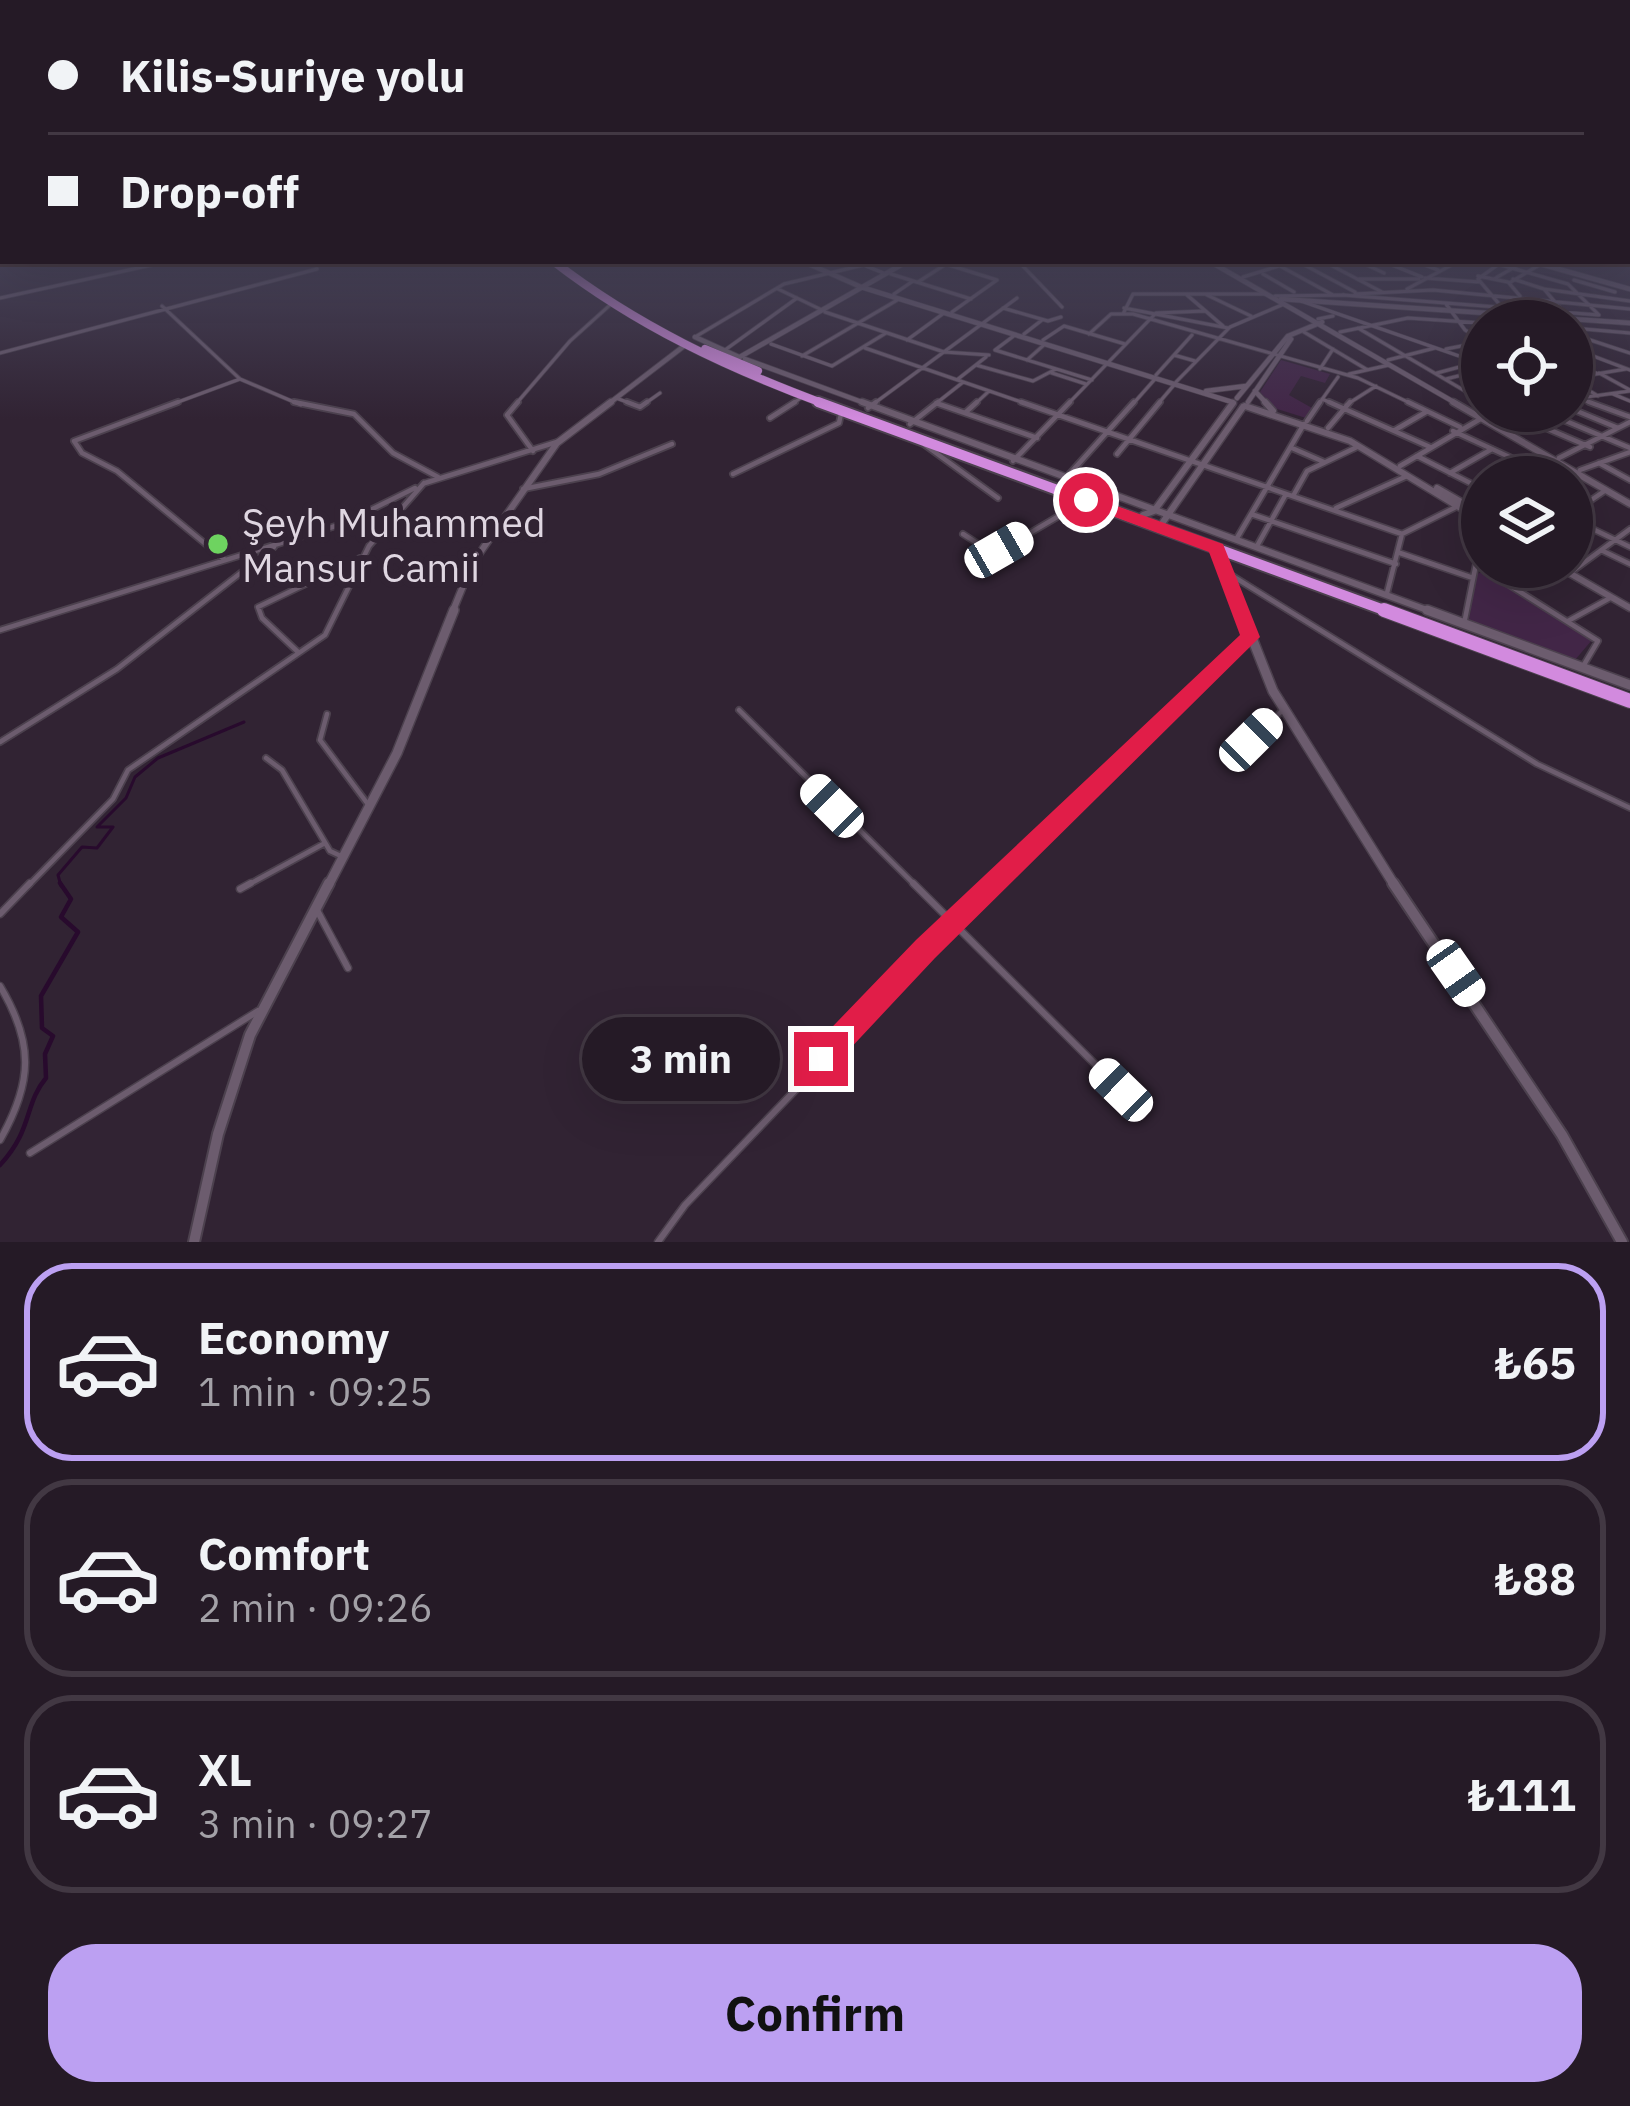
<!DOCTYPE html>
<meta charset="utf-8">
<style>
:root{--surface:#251a26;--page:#2d232e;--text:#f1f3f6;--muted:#a3a1a7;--line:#423843;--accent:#bca0f2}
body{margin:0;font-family:"IBM Plex Sans",sans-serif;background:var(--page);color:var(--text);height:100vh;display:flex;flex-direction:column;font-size:45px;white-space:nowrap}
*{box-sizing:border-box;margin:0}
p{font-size:39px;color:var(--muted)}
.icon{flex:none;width:66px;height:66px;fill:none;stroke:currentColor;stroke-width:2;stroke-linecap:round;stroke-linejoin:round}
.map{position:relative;height:1242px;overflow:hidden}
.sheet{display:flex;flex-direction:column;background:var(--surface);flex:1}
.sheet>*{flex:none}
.guide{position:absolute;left:0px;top:0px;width:1632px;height:264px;box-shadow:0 12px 48px #0002,0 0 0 3px var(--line);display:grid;align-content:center;height:264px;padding:0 48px;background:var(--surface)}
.buttons{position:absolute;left:1461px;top:300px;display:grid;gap:24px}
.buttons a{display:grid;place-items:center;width:132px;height:132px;border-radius:50%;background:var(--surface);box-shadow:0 12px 48px #0002,0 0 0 3px var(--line);font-size:60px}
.end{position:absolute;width:54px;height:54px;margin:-27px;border:15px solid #e11d48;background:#fff;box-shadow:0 0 0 6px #fff}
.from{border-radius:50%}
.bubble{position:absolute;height:84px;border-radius:42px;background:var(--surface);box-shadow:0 12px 48px #0002,0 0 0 3px var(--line);font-size:39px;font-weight:700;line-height:84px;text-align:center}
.car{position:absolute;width:36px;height:72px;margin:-36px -18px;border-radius:15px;box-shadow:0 0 9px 3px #0007;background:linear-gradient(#fff 24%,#345 0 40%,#fff 0 76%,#345 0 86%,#fff 0)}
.guide b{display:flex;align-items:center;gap:42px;height:114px;font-size:45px}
.guide b+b{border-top:3px solid var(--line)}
.guide i{width:30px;height:30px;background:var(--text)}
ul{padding:21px 0 0;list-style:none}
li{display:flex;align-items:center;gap:36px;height:198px;margin:0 24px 18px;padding:0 24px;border:6px solid var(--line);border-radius:48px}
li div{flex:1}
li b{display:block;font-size:45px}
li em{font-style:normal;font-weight:700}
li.active{border-color:var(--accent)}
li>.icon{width:108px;height:108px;stroke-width:1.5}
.cta{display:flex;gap:24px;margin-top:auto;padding:24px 48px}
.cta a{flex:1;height:138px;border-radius:48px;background:var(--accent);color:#111;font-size:48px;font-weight:700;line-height:138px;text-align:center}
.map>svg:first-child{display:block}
</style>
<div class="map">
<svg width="1630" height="1242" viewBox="0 0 1630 1242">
<rect width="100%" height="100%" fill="#312333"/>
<!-- green -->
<path fill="#422647" d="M1281,360L1330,374L1325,383L1301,376L1289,395L1312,408L1306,418L1274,408L1260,392Z
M1484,572L1487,573L1592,640L1575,660L1469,621L1476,574Z"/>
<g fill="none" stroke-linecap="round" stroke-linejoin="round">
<!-- stream-far1 -->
<path stroke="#280a2d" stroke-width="3" d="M61,886L58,875L82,847L97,848L113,827H97L126,798L135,777L158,758L244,722"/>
<!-- stream -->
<path stroke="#280a2d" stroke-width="4.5" d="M0,1165C33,1130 24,1104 46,1078L45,1054L53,1036L42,1028L41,996L78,932L61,917L71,899L60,883"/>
<defs>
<path id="minor-far2" d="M867,261L866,266L886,274
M936,261L997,280L952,312
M1018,261L1062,307
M1297,261L1355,292
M1323,261L1382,292
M1358,261L1384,273
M1382,261L1422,277
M1414,261L1438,270
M1280,266L1333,295
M891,274L971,299
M1263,274L1294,292
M1478,276L1508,282
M1243,277L1295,261
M1425,278L1480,282
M1359,279H1419
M1494,279L1525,261
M1513,279L1544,289L1571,321
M1574,280L1615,292
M918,282L943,266
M778,289L822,310
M1407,289L1459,261
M1544,289L1630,301
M894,294L913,281
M1355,294L1433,290L1630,309
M1187,295L1223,326
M1207,295L1251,316
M1343,295L1599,315L1568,284L1487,261
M1275,296L1344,295
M1520,296L1509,283L1541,264
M0,298L170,261
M1301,301L1482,364
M1446,304L1465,330L1482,340
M1500,305L1478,279L1503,261
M162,306L240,379L301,405
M1003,308L1048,321L1061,317
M1124,308L1228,328
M825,312L944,352L989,355
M1123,314L1133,294H1265
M1318,319L1333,316
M1358,328L1482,401
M1572,328L1630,333
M1304,332L1366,369
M1340,332L1408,318L1482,323
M1024,334L1042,320
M1089,334L1111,314H1133L1358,378L1414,405
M1572,334L1630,353
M695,337L784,284L880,261
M907,340L944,313
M1043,340L1064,326L1125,344
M771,344L832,366L886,333
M865,348L1030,405
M1572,348L1630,370
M1446,349L1482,342
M725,350L797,298
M995,350L1092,380
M995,350L1015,335
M0,353L317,269
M1174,355L1195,361
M802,356L899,299
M1464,357L1482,353
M1027,360L1045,344
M1388,360L1435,348
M1572,363L1596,373
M976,365L1033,381L1056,369
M1320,369L1333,349
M1052,373L1086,384
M1437,373L1478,362
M1599,373L1630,390
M1349,374L1389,365
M1156,375L1192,335
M1572,378L1626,369
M958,379L986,357
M1446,379L1482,370
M1572,380L1598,396
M1176,382L1230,327L1284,304
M1613,394L1630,401
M1572,396L1597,405
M616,398L635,405
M1322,399L1336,405
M1572,399L1630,391
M936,403L942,405
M170,405L240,379
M515,405L570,341L610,305
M643,405L660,393
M790,405L804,396
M872,405L1017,298
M934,405L962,383
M974,405L988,392
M1067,405L1156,313L1205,311
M1132,405L1155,379
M1157,405L1174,385
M1318,405L1338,377
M1346,405L1376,386"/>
<path id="minor-far1" d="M178,402L74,441L82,453L117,471L225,560
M294,402L354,414L393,453L438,477
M518,402L507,415L533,451
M627,402L640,407L647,402
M1021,402L1402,534
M1329,402L1430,447
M1408,402L1460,427
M1589,402L1630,417
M936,403L1037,438
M868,408L876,402
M1572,409L1618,428
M1506,411L1590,447
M1542,411L1630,448
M966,412L977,402
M770,418L795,402
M1307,421L1320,402
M910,424L938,402
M1328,428L1350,402
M1395,430L1426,412
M1453,431L1529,466
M925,445L998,498
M1292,448L1324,462
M1117,454L1160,402
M1417,456L1482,489
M1559,458L1630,422
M1013,461L1070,402
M1599,463L1630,480
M1400,466L1494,411
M1580,470L1630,452
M1450,473L1492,449
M733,474L839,423L841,414
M1511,477L1546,456
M1065,479L1134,402
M425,483L557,442
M523,489L599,474L672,444
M1293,496L1307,471L1357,447
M1466,502L1482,494
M1336,508L1407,476
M1572,513L1606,490
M1251,514L1396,564
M1572,519L1630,547
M963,534L994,554
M1237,538L1304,424
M1257,546L1286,494
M1603,551L1630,564
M1400,553L1473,578
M1476,564L1598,641L1582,668
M1574,570L1630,529
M977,572L999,551L1081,503
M1226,572L1537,764L1630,808
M1387,593L1402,534L1456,507
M1568,621L1610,598
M1464,624L1476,564L1482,561
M0,630L342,524L415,488
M298,652L262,618L258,607L364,556
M739,710L916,886
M327,714L320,740L367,803
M0,742L117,669L274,547
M266,758L282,770L330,851L343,857
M1229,762L1284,709
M28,886L113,799L128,770L325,635L369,546L424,483
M246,886L325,843
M991,886L1249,638"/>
<path id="minor" d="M913,883L1121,1090
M240,889L251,883
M318,912L348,968
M0,914L30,883
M0,986C34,1043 33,1082 0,1140
M30,1153L258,1011
M658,1242L685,1205L994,883"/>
<path id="tertiary-far3" d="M802,261L861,287L1232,402
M1530,261L1630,289
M1281,299L1630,323
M695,337L739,357
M738,358L908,261
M745,359L870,405
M1206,391L1246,386
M1255,391L1268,405
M1237,398L1288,336L1322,322
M1248,402L1291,339
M607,405L684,346"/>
<path id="tertiary-far2" d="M862,402L1435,613
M1265,402L1273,411
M1245,406L1350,441L1482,521
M1437,488L1482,514
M1143,515L1154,511L1233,403
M1163,522L1243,407
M1216,548L1242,613
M1559,567L1630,608
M452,613L472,564L557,443L611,402"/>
<path id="tertiary-far1" d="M1241,610L1273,691L1395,886
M1427,610L1630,685
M328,886L397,753L454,610"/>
<path id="tertiary" d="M1393,883L1562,1135L1622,1242
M194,1242L218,1134L250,1035L329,883"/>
<path id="secondary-far1" d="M1209,261L1459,405"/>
<path id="secondary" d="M1453,402L1630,504"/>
<path id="trunk-far2" d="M553,261C637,326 727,368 827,405
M705,349L758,371"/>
<path id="trunk-far1" d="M818,402L1392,613"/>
<path id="trunk" d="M1384,610L1630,701"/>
</defs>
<!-- minor-far2 casing -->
<use href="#minor-far2" stroke="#4c414e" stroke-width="4.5"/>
<!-- minor-far1 casing -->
<use href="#minor-far1" stroke="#4c414e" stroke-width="8"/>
<!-- minor casing -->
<use href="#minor" stroke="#4c414e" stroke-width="9"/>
<!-- tertiary-far3 casing -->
<use href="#tertiary-far3" stroke="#4c414e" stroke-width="6"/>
<!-- tertiary-far2 casing -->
<use href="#tertiary-far2" stroke="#4c414e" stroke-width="9"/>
<!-- tertiary-far1 casing -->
<use href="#tertiary-far1" stroke="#4c414e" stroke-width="12"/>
<!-- tertiary casing -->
<use href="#tertiary" stroke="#4c414e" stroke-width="14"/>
<!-- secondary-far1 casing -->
<use href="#secondary-far1" stroke="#4c414e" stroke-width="6"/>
<!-- secondary casing -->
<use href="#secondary" stroke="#4c414e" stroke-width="9"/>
<!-- trunk-far2 casing -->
<use href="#trunk-far2" stroke="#4c414e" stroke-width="9"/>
<!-- trunk-far1 casing -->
<use href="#trunk-far1" stroke="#4c414e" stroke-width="14"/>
<!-- trunk casing -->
<use href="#trunk" stroke="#4c414e" stroke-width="16"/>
<!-- minor-far2 -->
<use href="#minor-far2" stroke="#6c5c6e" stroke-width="3"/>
<!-- minor-far1 -->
<use href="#minor-far1" stroke="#6c5c6e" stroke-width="4.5"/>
<!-- minor -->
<use href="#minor" stroke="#6c5c6e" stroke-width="6"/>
<!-- tertiary-far3 -->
<use href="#tertiary-far3" stroke="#6c5c6e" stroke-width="4.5"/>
<!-- tertiary-far2 -->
<use href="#tertiary-far2" stroke="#6c5c6e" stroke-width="6"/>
<!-- tertiary-far1 -->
<use href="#tertiary-far1" stroke="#6c5c6e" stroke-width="9"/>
<!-- tertiary -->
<use href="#tertiary" stroke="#6c5c6e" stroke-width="10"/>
<!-- secondary-far1 -->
<use href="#secondary-far1" stroke="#6c5c6e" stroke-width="4.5"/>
<!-- secondary -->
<use href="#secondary" stroke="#6c5c6e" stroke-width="6"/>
<!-- trunk-far2 -->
<use href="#trunk-far2" stroke="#d28ade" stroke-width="8"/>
<!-- trunk-far1 -->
<use href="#trunk-far1" stroke="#d28ade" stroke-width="10"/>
<!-- trunk -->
<use href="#trunk" stroke="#d28ade" stroke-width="14"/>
</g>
<!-- sky -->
<linearGradient id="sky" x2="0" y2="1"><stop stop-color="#1b131c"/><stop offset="0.58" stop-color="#48455b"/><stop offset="1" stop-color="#48455b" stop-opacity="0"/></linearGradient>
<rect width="1630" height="419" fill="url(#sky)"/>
<!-- route -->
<path fill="#e11d48" d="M1086,495L1223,544L1260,637L935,958L831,1069L821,1074L811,1069L806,1059L811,1049L916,940L1240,635L1209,552L1080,504Z"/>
<!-- markers -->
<circle fill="#6ed360" stroke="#312333" stroke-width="4.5" cx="218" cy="544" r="12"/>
<g text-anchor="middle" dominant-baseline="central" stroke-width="12" stroke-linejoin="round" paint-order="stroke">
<!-- poi labels -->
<g font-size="39" fill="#dfd6e1" stroke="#312333" text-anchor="start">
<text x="242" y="522">Şeyh Muhammed<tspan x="242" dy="45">Mansur Camii</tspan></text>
</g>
</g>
</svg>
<div class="buttons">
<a><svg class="icon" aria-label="locate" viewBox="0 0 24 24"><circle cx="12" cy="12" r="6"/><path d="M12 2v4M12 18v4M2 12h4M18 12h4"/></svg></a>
<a><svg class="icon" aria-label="layers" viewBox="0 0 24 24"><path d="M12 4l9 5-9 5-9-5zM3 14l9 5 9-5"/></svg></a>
</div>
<i class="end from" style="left:1086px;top:500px"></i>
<i class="end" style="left:821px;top:1059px"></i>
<div class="bubble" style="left:582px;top:1017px;width:198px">3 min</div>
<i class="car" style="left:999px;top:550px;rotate:60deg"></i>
<i class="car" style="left:1251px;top:740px;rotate:45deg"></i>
<i class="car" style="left:832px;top:806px;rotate:315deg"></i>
<i class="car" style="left:1456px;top:973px;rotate:145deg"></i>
<i class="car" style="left:1121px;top:1090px;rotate:314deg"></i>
<div class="guide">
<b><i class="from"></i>Kilis-Suriye yolu</b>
<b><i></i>Drop-off</b>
</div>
</div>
<section class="sheet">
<ul>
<li class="active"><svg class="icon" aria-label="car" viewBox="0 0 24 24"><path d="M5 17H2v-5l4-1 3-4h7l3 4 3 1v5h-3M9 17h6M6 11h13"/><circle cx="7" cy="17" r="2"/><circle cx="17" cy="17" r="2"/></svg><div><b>Economy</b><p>1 min · 09:25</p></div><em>₺65</em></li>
<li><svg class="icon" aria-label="car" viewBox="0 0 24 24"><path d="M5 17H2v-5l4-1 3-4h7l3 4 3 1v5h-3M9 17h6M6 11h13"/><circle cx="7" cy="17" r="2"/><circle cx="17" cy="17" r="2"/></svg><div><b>Comfort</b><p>2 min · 09:26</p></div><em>₺88</em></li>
<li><svg class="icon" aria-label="car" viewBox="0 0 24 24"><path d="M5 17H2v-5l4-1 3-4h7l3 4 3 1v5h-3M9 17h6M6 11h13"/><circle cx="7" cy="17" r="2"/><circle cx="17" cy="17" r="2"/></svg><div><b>XL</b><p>3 min · 09:27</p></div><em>₺111</em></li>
</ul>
<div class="cta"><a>Confirm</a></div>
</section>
